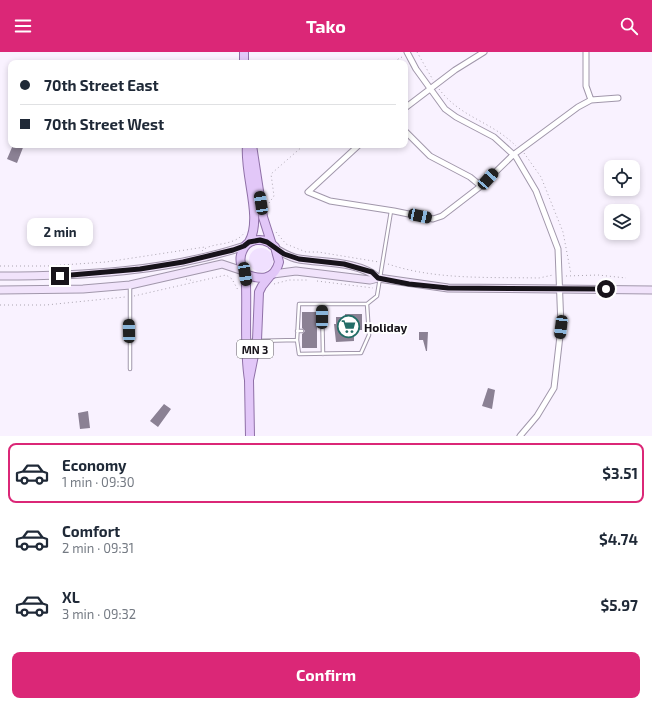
<!DOCTYPE html>
<meta charset="utf-8">
<style>
:root{--surface:#fff;--page:#f2f2f3;--text:#1f2937;--muted:#747a83;--line:#e0e1e3;--accent:#db2777}
body{margin:0;font-family:"Exo 2",sans-serif;background:var(--page);color:var(--text);height:100vh;display:flex;flex-direction:column;font-size:15px;white-space:nowrap}
*{box-sizing:border-box;margin:0}
p{font-size:13px;color:var(--muted)}
.icon{flex:none;width:22px;height:22px;fill:none;stroke:currentColor;stroke-width:2;stroke-linecap:round;stroke-linejoin:round}
.map{position:relative;height:384px;overflow:hidden}
.side{display:flex;flex-direction:column;background:var(--surface);flex:1}
.side>*{flex:none}
.banner{position:absolute;left:8px;top:8px;width:400px;height:88px;border-radius:8px;box-shadow:0 2px 6px #0003;display:grid;align-content:center;height:88px;padding:0 12px;background:var(--surface)}
.controls{position:absolute;left:604px;top:108px;display:grid;gap:8px}
.controls a{display:grid;place-items:center;width:36px;height:36px;border-radius:8px;background:var(--surface);box-shadow:0 2px 6px #0003;font-size:20px}
.end{position:absolute;width:18px;height:18px;margin:-9px;border:5px solid #17131a;background:#fff;box-shadow:0 0 0 2px #fff}
.from{border-radius:50%}
.bubble{position:absolute;height:28px;border-radius:8px;background:var(--surface);box-shadow:0 2px 6px #0003;font-size:13px;font-weight:700;line-height:28px;text-align:center}
.car{position:absolute;width:12px;height:24px;margin:-12px -6px;border-radius:5px;box-shadow:0 0 3px 1px #0007;background:linear-gradient(#222 24%,#8ab4d8 0 40%,#222 0 76%,#8ab4d8 0 86%,#222 0)}
.banner b{display:flex;align-items:center;gap:14px;height:38px;font-size:15px}
.banner b+b{border-top:1px solid var(--line)}
.banner i{width:10px;height:10px;background:var(--text)}
ul{padding:7px 0 0;list-style:none}
li{display:flex;align-items:center;gap:12px;height:60px;margin:0 8px 6px;padding:0 4px;border:2px solid transparent;border-radius:8px}
li div{flex:1}
li b{display:block;font-size:15px}
li em{font-style:normal;font-weight:700}
li.selected{border-color:var(--accent)}
li>.icon{width:36px;height:36px;stroke-width:1.5}
.cta{display:flex;gap:8px;margin-top:auto;padding:8px 12px}
.cta a{flex:1;height:46px;border-radius:8px;background:var(--accent);color:#fff;font-size:16px;font-weight:700;line-height:46px;text-align:center}
header{display:flex;justify-content:space-between;align-items:center;height:52px;padding:0 12px;background:var(--accent);color:#fff;font-size:18px;font-weight:700}
.map>svg:first-child{display:block}
</style>
<header><svg class="icon" aria-label="menu" viewBox="0 0 24 24"><path d="M4 6h16M4 12h16M4 18h16"/></svg>Tako<svg class="icon" aria-label="search" viewBox="0 0 24 24"><circle cx="10" cy="10" r="6"/><path d="M15 15l6 6"/></svg></header>
<div class="map">
<svg width="652" height="384" viewBox="0 0 652 384">
<rect width="100%" height="100%" fill="#f9f2ff"/>
<!-- green -->
<path fill="#f0e0ff" d="M249 208a12 12 0 1 1 24 0a12 12 0 1 1-24 0Z"/>
<!-- building -->
<path fill="#8b8194" d="M13,93H24L17,111L7,107Z
M302,260H317V296H302V282L305,279L302,276Z
M345,262H362V278H356V281H354V289L336,290L334,272H336V265H345Z
M419,280H428L427,299H426L423,288H419Z
M488,336L495,338L492,357L482,354Z
M164,352L171,357L158,375L150,369Z
M88,359L90,376L80,377L78,361Z"/>
<g fill="none" stroke-linecap="round" stroke-linejoin="round">
<defs>
<path id="service" d="M322,252L323,302
M297,279H302
M297,288L299,252H367
M248,289L297,288L299,302L361,301L369,283L367,252L377,244L391,159
M130,317V233"/>
<path id="minor" d="M407,0L416,17L445,57L456,65L494,85L516,105L536,139L558,197L561,275L554,336L537,364L520,384
M586,0V34L591,48
M405,56L455,18L484,0
M405,79L430,104L470,125L481,134
M359,93L308,140L330,149L394,159L433,167L442,164L481,134L513,103L578,55L591,48L618,46"/>
<path id="secondary" d="M276,197C283,201 291,206 299,207C323,211 359,209 378,226
M273,222L296,219L370,228L378,226L448,236L652,238
M0,224C82,224 166,220 245,194
M0,238L83,237L130,233L222,212L243,219"/>
<path id="primary" d="M244,0V11
M247,93C244,123 263,166 249,190
M252,93L263,165L272,193
M245,222C260,228 274,229 279,210L275,195C265,185 247,185 242,200C237,211 246,221 246,233C247,264 244,297 249,328
M250,384L249,328L257,288L259,240L262,234L270,224"/>
</defs>
<!-- service casing -->
<use href="#service" stroke="#a197ab" stroke-width="4.5"/>
<!-- minor casing -->
<use href="#minor" stroke="#a197ab" stroke-width="7"/>
<!-- secondary casing -->
<use href="#secondary" stroke="#a197ab" stroke-width="9"/>
<!-- primary casing -->
<use href="#primary" stroke="#8f70a7" stroke-width="10"/>
<!-- path -->
<path stroke="#aba5b0" stroke-width="1" stroke-dasharray="1 3" stroke-linecap="butt" d="M417,0L433,28
M396,11L398,7L402,5
M439,37C461,66 491,69 516,94
M524,101L541,125L563,180L571,222
M269,151L274,144L271,122L304,93
M276,180L286,192L306,200H318L379,210
M202,199C212,189 233,196 245,180
M388,212C435,228 489,225 539,226L553,223
M0,214H47L106,210L205,195
M566,224L598,223L626,226
M186,227L194,229
M317,229L373,236
M274,232L289,228H308
M134,244L226,223L232,227L238,238
M0,253H46L125,245"/>
<!-- service -->
<use href="#service" stroke="#fff" stroke-width="2.5"/>
<!-- minor -->
<use href="#minor" stroke="#fff" stroke-width="5"/>
<!-- secondary -->
<use href="#secondary" stroke="#f1e3fb" stroke-width="7"/>
<!-- primary -->
<use href="#primary" stroke="#e2c7f8" stroke-width="8"/>
</g>
<g fill="none" stroke-linecap="round" stroke-linejoin="round">
<!-- route -->
<path stroke="#17131a" stroke-width="5" d="M60,224L140,217L183,210L233,198L244,194L249,190L260,188L267,190L284,202L299,207L344,212L372,220L378,226L409,232L448,236L606,237"/>
</g>
<!-- icons -->
<defs>
<symbol id="supermarket-ring" viewBox="-11 -11 22 22"><circle r="9.5" fill="#fff" stroke="#236d67" stroke-width="1.5"/><path d="M-6-5.5h2.5l.6 2H6L4.5 2H-2.5L-4.4-4H-6ZM-1.5 3.2a1.3 1.3 0 1 0 .1 0ZM3 3.2a1.3 1.3 0 1 0 .1 0Z" fill="#236d67"/></symbol>
</defs>
<g fill-rule="evenodd">
<use href="#supermarket-ring" x="336" y="262" width="25" height="25"/>
</g>
<g text-anchor="middle" dominant-baseline="central" stroke-width="3.5" stroke-linejoin="round" paint-order="stroke">
<!-- shield labels -->
<rect fill="#fff" stroke="#5d5a5f" stroke-width="1" x="237" y="288" width="36" height="18" rx="3"/>
<g font-size="11" font-weight="bold" fill="#17131a">
<text x="255" y="297">MN 3</text>
</g>
<!-- poi labels -->
<g font-size="12" font-weight="bold" fill="#17131a" stroke="#fff" text-anchor="start">
<text x="364" y="275">Holiday</text>
</g>
</g>
</svg>
<div class="controls">
<a><svg class="icon" aria-label="locate" viewBox="0 0 24 24"><circle cx="12" cy="12" r="6"/><path d="M12 2v4M12 18v4M2 12h4M18 12h4"/></svg></a>
<a><svg class="icon" aria-label="layers" viewBox="0 0 24 24"><path d="M12 4l9 5-9 5-9-5zM3 14l9 5 9-5"/></svg></a>
</div>
<i class="end from" style="left:606px;top:237px"></i>
<i class="end" style="left:60px;top:224px"></i>
<div class="bubble" style="left:27px;top:166px;width:66px">2 min</div>
<i class="car" style="left:488px;top:127px;rotate:42deg"></i>
<i class="car" style="left:261px;top:151px;rotate:351deg"></i>
<i class="car" style="left:420px;top:164px;rotate:102deg"></i>
<i class="car" style="left:245px;top:222px;rotate:171deg"></i>
<i class="car" style="left:322px;top:265px;rotate:0deg"></i>
<i class="car" style="left:561px;top:275px;rotate:187deg"></i>
<i class="car" style="left:129px;top:279px;rotate:359deg"></i>
<div class="banner">
<b><i class="from"></i>70th Street East</b>
<b><i></i>70th Street West</b>
</div>
</div>
<section class="side">
<ul>
<li class="selected"><svg class="icon" aria-label="car" viewBox="0 0 24 24"><path d="M5 17H2v-5l4-1 3-4h7l3 4 3 1v5h-3M9 17h6M6 11h13"/><circle cx="7" cy="17" r="2"/><circle cx="17" cy="17" r="2"/></svg><div><b>Economy</b><p>1 min · 09:30</p></div><em>$3.51</em></li>
<li><svg class="icon" aria-label="car" viewBox="0 0 24 24"><path d="M5 17H2v-5l4-1 3-4h7l3 4 3 1v5h-3M9 17h6M6 11h13"/><circle cx="7" cy="17" r="2"/><circle cx="17" cy="17" r="2"/></svg><div><b>Comfort</b><p>2 min · 09:31</p></div><em>$4.74</em></li>
<li><svg class="icon" aria-label="car" viewBox="0 0 24 24"><path d="M5 17H2v-5l4-1 3-4h7l3 4 3 1v5h-3M9 17h6M6 11h13"/><circle cx="7" cy="17" r="2"/><circle cx="17" cy="17" r="2"/></svg><div><b>XL</b><p>3 min · 09:32</p></div><em>$5.97</em></li>
</ul>
<div class="cta"><a>Confirm</a></div>
</section>
